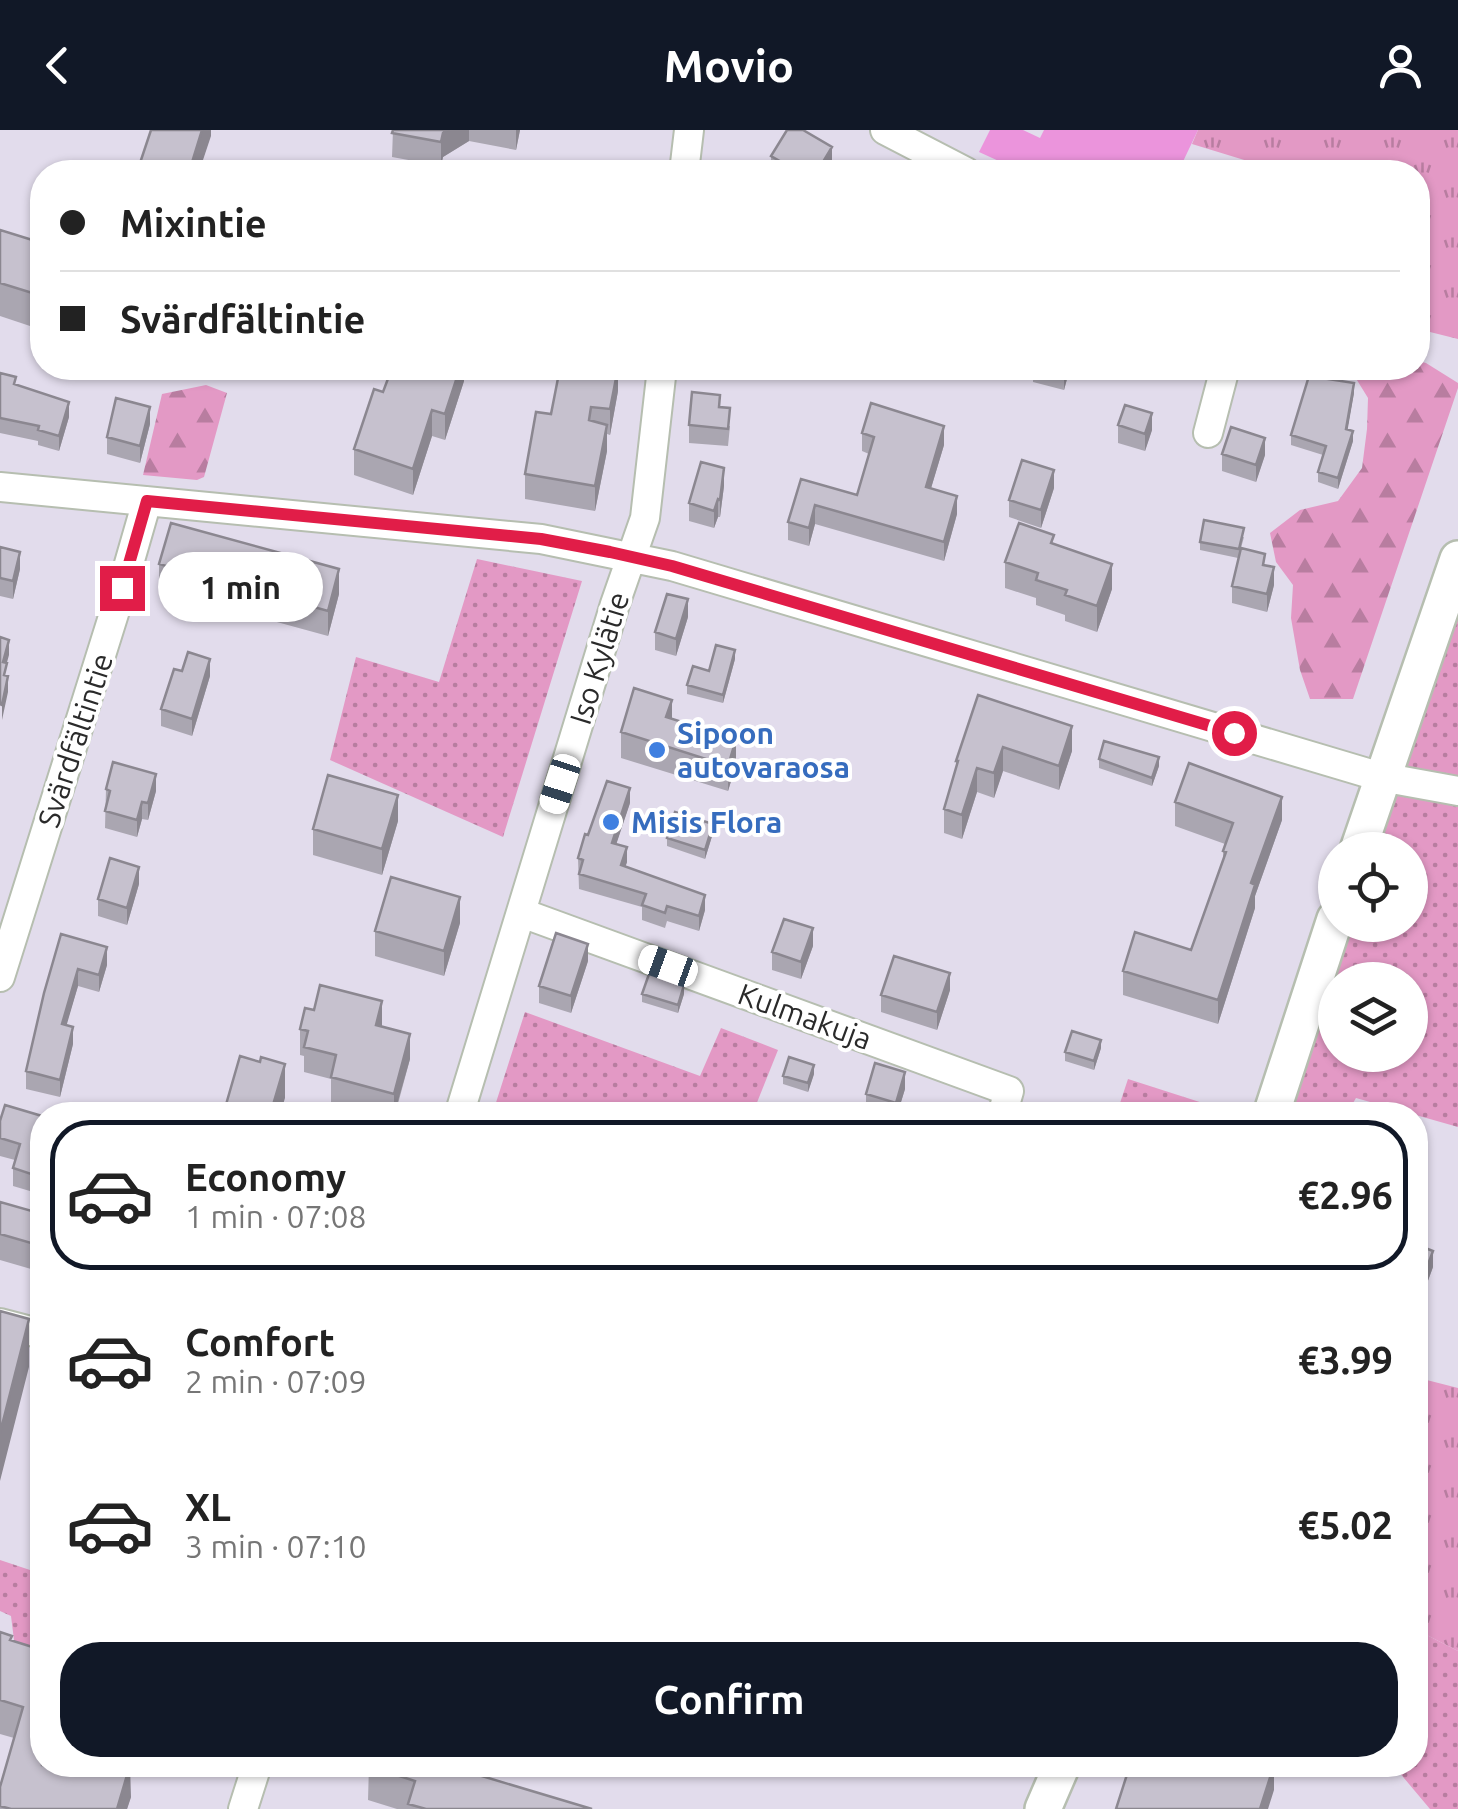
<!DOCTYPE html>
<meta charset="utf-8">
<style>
:root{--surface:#fff;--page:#f2f2f2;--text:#222;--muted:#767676;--line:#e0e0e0;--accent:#111827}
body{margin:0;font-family:Ubuntu,sans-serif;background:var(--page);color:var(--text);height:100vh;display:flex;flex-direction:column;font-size:38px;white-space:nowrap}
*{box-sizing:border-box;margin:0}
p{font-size:32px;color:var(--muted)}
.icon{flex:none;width:55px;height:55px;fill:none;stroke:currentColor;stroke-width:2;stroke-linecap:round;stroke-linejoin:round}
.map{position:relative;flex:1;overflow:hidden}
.panel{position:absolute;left:30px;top:972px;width:1398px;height:675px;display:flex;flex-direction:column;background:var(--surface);border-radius:40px;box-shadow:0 2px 8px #0004}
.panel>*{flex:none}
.guide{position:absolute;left:30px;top:30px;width:1400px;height:220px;border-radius:40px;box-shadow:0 2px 8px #0004;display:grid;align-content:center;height:220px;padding:0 30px;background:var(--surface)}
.controls{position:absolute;left:1318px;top:702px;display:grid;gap:20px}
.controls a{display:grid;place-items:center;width:110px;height:110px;border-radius:50%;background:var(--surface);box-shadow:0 2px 8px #0004;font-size:50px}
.end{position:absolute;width:45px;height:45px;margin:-22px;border:12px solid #e11d48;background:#fff;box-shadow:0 0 0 5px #fff}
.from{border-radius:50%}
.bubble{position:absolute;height:70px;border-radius:35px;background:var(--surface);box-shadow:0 2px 8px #0004;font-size:32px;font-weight:700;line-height:70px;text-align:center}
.car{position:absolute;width:30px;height:60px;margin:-30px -15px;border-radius:12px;box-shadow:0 0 8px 2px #0007;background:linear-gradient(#fff 24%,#345 0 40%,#fff 0 76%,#345 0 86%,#fff 0)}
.guide b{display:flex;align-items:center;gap:35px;height:95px;font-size:38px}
.guide b+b{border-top:2px solid var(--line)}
.guide i{width:25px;height:25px;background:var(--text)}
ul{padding:18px 0 0;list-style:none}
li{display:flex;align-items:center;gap:30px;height:150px;margin:0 20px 15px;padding:0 10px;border:5px solid transparent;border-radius:40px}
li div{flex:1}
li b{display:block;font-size:38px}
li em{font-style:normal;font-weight:700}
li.selected{border-color:var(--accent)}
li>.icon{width:90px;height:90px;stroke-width:1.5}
.action{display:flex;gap:20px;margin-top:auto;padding:20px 30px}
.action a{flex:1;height:115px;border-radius:40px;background:var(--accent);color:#fff;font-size:40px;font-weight:700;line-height:115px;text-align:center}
header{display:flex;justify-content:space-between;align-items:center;height:130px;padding:0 30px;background:var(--accent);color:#fff;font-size:45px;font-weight:700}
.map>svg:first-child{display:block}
</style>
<header><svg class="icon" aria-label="back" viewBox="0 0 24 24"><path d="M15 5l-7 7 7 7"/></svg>Movio<svg class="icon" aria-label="person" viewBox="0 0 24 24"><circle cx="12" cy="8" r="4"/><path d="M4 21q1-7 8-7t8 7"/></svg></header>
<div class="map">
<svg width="1458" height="1679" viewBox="0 0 1458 1679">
<defs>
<pattern id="grass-tufts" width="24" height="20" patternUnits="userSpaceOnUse" patternTransform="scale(2.5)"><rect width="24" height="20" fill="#e399c5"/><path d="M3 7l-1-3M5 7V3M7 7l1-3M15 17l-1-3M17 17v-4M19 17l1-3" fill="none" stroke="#b87da0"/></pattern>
<pattern id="forest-firs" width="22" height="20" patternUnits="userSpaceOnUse" patternTransform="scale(2.5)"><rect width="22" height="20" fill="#e399c5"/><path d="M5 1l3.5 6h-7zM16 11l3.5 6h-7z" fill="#b87da0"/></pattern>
<pattern id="park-dots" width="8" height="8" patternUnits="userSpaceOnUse" patternTransform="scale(2.5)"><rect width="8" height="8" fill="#e399c5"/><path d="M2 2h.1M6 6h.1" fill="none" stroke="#b87da0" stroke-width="1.8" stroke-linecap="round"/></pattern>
</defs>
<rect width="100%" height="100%" fill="#e2dcec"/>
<!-- grass -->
<path fill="url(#grass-tufts)" d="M1198,0H1458V209L1418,199V42H1283L1192,14Z
M1415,1247L1458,1258V1521L1415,1499Z"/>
<!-- forest -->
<path fill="url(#forest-firs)" d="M1418,231L1426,233L1458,253V258L1353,569H1310L1300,540L1291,488L1293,455L1276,432L1270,403L1300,380L1338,371L1362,338L1367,299L1368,268L1352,242V238H1418Z
M206,255L227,263L204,347L197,350L143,345L162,264Z"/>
<!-- park -->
<path fill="url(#park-dots)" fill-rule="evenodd" d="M477,429L582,451L503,707L330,630L356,527L439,552Z
M1458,429V997L1356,968L1346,985H1271L1335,795H1410V720H1359ZM1335,850H1410V925H1335Z
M525,882L700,946L721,898L778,920L752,985H492Z
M1128,949L1209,975L1206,985H1116Z
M0,1430L42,1444V1538L16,1526L11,1486L0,1481Z
M1415,1499L1458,1521V1679H1430L1393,1635H1415Z"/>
<!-- pitch -->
<path fill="#eb94dc" d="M990,0H1023L1040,8L1044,0H1198L1178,42H1023L979,22Z"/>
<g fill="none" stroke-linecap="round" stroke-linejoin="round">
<defs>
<path id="minor" d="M885,0L966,42
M684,42L689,0
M1208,303L1225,238
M0,357L541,409L672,436L1381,647L1458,661
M522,783L1009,961L1002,985
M0,847L122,458L147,371
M459,985L615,474L645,388L662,238
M0,1193L42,1204
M243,1679L257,1635"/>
<path id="tertiary" d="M1358,720L1458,429
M1271,985L1335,789
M1043,1679L1062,1635"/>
</defs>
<!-- minor casing -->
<use href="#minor" stroke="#b6beb0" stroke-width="32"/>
<!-- tertiary casing -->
<use href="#tertiary" stroke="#b6beb0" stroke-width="40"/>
<!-- minor -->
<use href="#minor" stroke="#fff" stroke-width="28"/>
<!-- tertiary -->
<use href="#tertiary" stroke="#fff" stroke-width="35"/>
</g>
<!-- wall -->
<path fill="#aaa6b1" d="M393,0H520L516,20L469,11L443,27L441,36L392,27Z
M771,26L832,34L827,42H771Z
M0,100L42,113V200L0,186Z
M464,238V251L445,310L432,306L413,365L354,345V319L383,262Z
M1033,238H1070L1064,260L1033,252Z
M0,243L16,255L69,287L59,321L38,315V311L0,303Z
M618,261L610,305L607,304V321L595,381L525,369V344L551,284Z
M1354,263L1347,300L1353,311L1338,359L1318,352V342L1323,325L1291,315V305Z
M150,294L140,333L107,324V307Z
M689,295L730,296L728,316L689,313Z
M1118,295L1152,300L1145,321L1118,313Z
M862,303L944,315L931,358L957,384L944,431L815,394L809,416L788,410V392L801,349L857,365L869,324L862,321Z
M1222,324L1265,325L1256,352L1222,341Z
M724,356L720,387H718L714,398L689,391V373Z
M1054,358L1041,398L1009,387V370Z
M1244,407L1241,418L1265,435L1274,455L1267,482L1232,473V456L1238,428L1200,420V412Z
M1054,414L1112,459L1097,502L1065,491V485L1036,475V468L1005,458V432Z
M0,417L20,439L13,469L0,466Z
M159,434L339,464L328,506L159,460Z
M688,487L676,526L655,520V502Z
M735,529L723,573L687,564V555L709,541Z
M182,541L210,546L192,606L161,596V579Z
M978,565L1072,621L1059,660L1003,641L994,668L977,662L962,709L944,703V679L956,640V631Z
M672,589L736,635L728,661L621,628V602Z
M1099,629L1159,636L1152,656L1099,638Z
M106,659L156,661L148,690L142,689L137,707L105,698Z
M1175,672L1282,690L1255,766V778L1218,894L1123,865V841L1191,820L1223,730V721L1225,714L1175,696Z
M630,673L616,714L627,732L625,737L705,780L699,801L667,791L665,798L642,790V777L579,759L578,728L588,705Z
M398,691L382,745L313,725V699Z
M713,703L705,729L667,716V708Z
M139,754L127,795L98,786V769Z
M460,793L444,846L375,826V801Z
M61,804L107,835L99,862L78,856L66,895L73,914L60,967L26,959V941Z
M813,816L801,849L772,840V822Z
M588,831L571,883L539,873V856Z
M950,860L937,900L881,882V865Z
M642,864H684L678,883L642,872Z
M382,897L410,929L395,985H377L331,973V949L304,942V926L300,925V899Z
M1101,918L1094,940L1065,931V922Z
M814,944L808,962L783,954V946Z
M905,959L897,985H878L866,981V964Z
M42,986V1055L40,1064L13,1056V1038L15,1030L0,1026V991Z
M0,1072L39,1109L31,1139L0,1130Z
M1415,1114L1433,1137L1419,1175L1415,1173Z
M42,1371V1435L32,1432V1406Z
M0,1502L12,1511L42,1635L131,1667L127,1679H0V1657L14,1608L0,1604Z
M369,1635L592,1679H397L368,1670Z"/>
<!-- shaded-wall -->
<path fill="#8b8790" d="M202,0H211V6L199,42H189Z
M447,0H469V11L443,27L441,36V12L443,3Z
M516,0H520L516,20Z
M832,17V34L827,42H817Z
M460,238H464V251L445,310V284Z
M618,238V261L610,305V279Z
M1065,238H1070L1064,260V243Z
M1354,253V263L1346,309V299Z
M69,272V287L59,321V306Z
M150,277V294L140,333V316Z
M432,280V306L413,365V339Z
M1152,283V300L1145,321V304Z
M607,295V321L595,381V356Z
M944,296V315L926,375V357Z
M1353,301V311L1338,359V348Z
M1265,308V325L1256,352V335Z
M724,338V356L720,387V370Z
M1054,340V358L1041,398V380Z
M957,366V384L944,431V412Z
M718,369V387L714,398V381Z
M815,375V394L809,416V398Z
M20,422V439L13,469V451Z
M1112,434V459L1097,502V476Z
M1274,437V455L1267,482V464Z
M339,439V464L328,506V481Z
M688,469V487L676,526V509Z
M9,510V525L3,547V532Z
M735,520V529L723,573V565Z
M210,529V546L192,606V589Z
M8,546V562L2,590V575Z
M672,570V595L666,587Z
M1072,596V621L1059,660V636Z
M736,609V635L728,661V636Z
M1003,617V641L994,668V643Z
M1159,627V636L1152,656V648Z
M977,638V662L962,709V685Z
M156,644V661L148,690V673Z
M630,658V673L612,727V713Z
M398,665V691L382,745V719Z
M1282,667V690L1255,766V778L1218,894V870L1251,753Z
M142,672V689L137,707V690Z
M713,694V703L705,729V720Z
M627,717V732L621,750V735Z
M139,737V754L127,795V778Z
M705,765V780L699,801V786Z
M460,767V793L444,846V821Z
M813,798V816L801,849V832Z
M588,814V831L571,883V866Z
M107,817V835L99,862V845Z
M78,839V856L62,911V894Z
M950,843V860L937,900V882Z
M684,855V864L678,883V875Z
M382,871V896L376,895Z
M73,897V914L60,967V950Z
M410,904V929L394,985V964Z
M1101,910V918L1094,940V931Z
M285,934V968L280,985H270Z
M814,935V944L808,962V953Z
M905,942V959L897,985H896V973Z
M1424,1014V1032L1415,1053V1036Z
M42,1038V1055L40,1064V1047Z
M39,1083V1109L31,1139V1113Z
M1433,1121V1137L1419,1175V1159Z
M29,1189V1237L0,1351V1303Z
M130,1635L131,1667L127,1679H117Z
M1274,1635V1660L1268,1679H1260Z"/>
<!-- building -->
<path fill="#c6c1ce" stroke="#8b8790" stroke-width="2.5" d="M151,0H202L189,42H137Z
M393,0H447L443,3L441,12L392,3Z
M787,0H803L832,17L817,42H799L771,26Z
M0,100L42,113V166L0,153Z
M392,238H460L445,284L432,280L413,339L354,319L374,259L383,262Z
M560,238H618L610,279L591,277L589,290L607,295L595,356L525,344L536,282L551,284Z
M1043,238H1065L1064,243Z
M0,243L16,247L14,254L69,272L59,306L38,300L39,296L0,288Z
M1309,246L1354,253L1346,299L1353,301L1338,348L1318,342L1326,316L1291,305Z
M692,262L720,265L719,277L730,278L728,299L689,295Z
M116,268L150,277L140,316L107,307Z
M871,273L944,296L926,357L957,366L944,412L815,375L809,398L788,392L801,349L857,365L874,307L862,303Z
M1125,275L1152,283L1145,304L1118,295Z
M1231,297L1265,308L1256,335L1222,324Z
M1022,330L1054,340L1041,380L1009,370Z
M701,332L724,338L720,370L718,369L714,381L689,373Z
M1204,390L1244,398L1239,419L1200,412Z
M171,393L339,439L328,481L159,434Z
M1019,393L1054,405L1051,413L1112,434L1097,476L1065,465L1067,460L1036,450L1038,443L1005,432Z
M0,417L20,422L13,451L0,448Z
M1241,418L1265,424L1263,435L1274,437L1267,464L1232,456Z
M667,464L688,469L676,509L655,502Z
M0,507L9,510L3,532L7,533L4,545L8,546L2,575L0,574Z
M716,515L735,520L723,565L687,555L693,536L709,541Z
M188,522L210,529L192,589L161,579L174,539L182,541Z
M634,558L672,570L666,587L736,609L728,636L621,602Z
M978,565L1072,596L1059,636L1003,617L994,643L977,638L962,685L944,679L958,631H956Z
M1104,611L1159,627L1152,648L1099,629Z
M113,632L156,644L148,673L142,672L137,690L105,681L110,661L106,659Z
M1189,633L1282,667L1251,753L1255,755L1218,870L1123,841L1135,802L1191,820L1226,722L1223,721L1233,693L1175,672Z
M328,645L398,665L382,719L313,699Z
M607,651L630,658L612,713L627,717L621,735L705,765L699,786L667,776L665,783L642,775L646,764L579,744L583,730L578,728L585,704L588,705Z
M675,682L713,694L705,720L667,708Z
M110,728L139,737L127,778L98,769Z
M391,747L460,767L444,821L375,801Z
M784,789L813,798L801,832L772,822Z
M556,803L588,814L571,866L539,856Z
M61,804L107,817L99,845L78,839L62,894L73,897L60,950L26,941L44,863Z
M894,826L950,843L937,882L881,865Z
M649,844L684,855L678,875L642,864Z
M320,855L382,871L376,895L410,904L394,964L331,947L336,925L304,917L308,901L300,899L305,878L314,880Z
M1072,901L1101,910L1094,931L1065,922Z
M240,926L260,932L261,927L285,934L270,985H223Z
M789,927L814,935L808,953L783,946Z
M875,933L905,942L896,973L866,964Z
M5,975L42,986V1038L40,1047L13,1038L20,1014L0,1008V991Z
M1415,1010L1424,1014L1415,1036Z
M0,1072L39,1083L31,1113L0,1104Z
M1415,1114L1433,1121L1419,1159L1415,1158Z
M0,1181L29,1189L0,1303Z
M42,1371V1409L32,1406Z
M0,1502L12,1506L10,1510L42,1520V1635H130L117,1679H11L0,1676V1657L23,1577L0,1570Z
M369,1635H445L592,1679H426L408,1674L415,1651L368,1636Z
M1130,1635H1274L1260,1679H1116Z"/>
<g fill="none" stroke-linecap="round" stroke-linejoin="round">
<!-- route -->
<path stroke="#e11d48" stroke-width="12" d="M122,458L147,371L541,409L610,422L672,436L1234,603"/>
</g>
<!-- markers -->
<g fill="#3f7fe0" stroke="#fff" stroke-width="4">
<circle cx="657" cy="620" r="10"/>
<circle cx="611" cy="692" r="10"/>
</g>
<g text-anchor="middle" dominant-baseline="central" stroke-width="8" stroke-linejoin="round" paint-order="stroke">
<!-- street labels -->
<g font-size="30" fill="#2a2a2a" stroke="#fff">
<text transform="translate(599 528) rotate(-73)">Iso Kylätie</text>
<text transform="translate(75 610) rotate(-72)">Svärdfältintie</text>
<text transform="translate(805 886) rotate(20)">Kulmakuja</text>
</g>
<!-- shop labels -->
<g font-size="30" font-weight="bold" fill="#366cbe" stroke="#fff" text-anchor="start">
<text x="677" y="603">Sipoon<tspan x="677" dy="34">autovaraosa</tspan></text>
<text x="631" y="692">Misis Flora</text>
</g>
</g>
</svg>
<div class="controls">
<a><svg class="icon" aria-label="locate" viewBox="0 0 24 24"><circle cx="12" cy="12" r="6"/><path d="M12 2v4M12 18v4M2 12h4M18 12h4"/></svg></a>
<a><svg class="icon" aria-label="layers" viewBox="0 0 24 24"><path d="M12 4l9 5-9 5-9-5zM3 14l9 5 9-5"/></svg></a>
</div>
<i class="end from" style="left:1234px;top:603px"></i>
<i class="end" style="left:122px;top:458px"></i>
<div class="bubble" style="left:158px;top:422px;width:165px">1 min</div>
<i class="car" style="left:560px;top:654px;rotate:198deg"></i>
<i class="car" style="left:668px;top:836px;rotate:290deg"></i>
<div class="guide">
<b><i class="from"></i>Mixintie</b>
<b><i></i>Svärdfältintie</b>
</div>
<section class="panel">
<ul>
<li class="selected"><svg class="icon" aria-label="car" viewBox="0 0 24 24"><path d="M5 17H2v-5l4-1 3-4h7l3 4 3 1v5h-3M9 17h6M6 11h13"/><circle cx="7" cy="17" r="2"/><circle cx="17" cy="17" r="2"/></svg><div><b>Economy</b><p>1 min · 07:08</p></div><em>€2.96</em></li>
<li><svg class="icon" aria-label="car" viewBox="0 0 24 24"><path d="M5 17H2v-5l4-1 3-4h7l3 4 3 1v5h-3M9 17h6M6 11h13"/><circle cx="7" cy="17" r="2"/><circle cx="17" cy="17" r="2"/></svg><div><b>Comfort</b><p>2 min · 07:09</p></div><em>€3.99</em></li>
<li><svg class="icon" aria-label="car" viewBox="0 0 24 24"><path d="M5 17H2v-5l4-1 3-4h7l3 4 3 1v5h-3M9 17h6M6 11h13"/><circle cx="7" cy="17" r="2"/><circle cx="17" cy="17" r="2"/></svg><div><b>XL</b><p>3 min · 07:10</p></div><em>€5.02</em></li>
</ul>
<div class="action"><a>Confirm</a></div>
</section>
</div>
